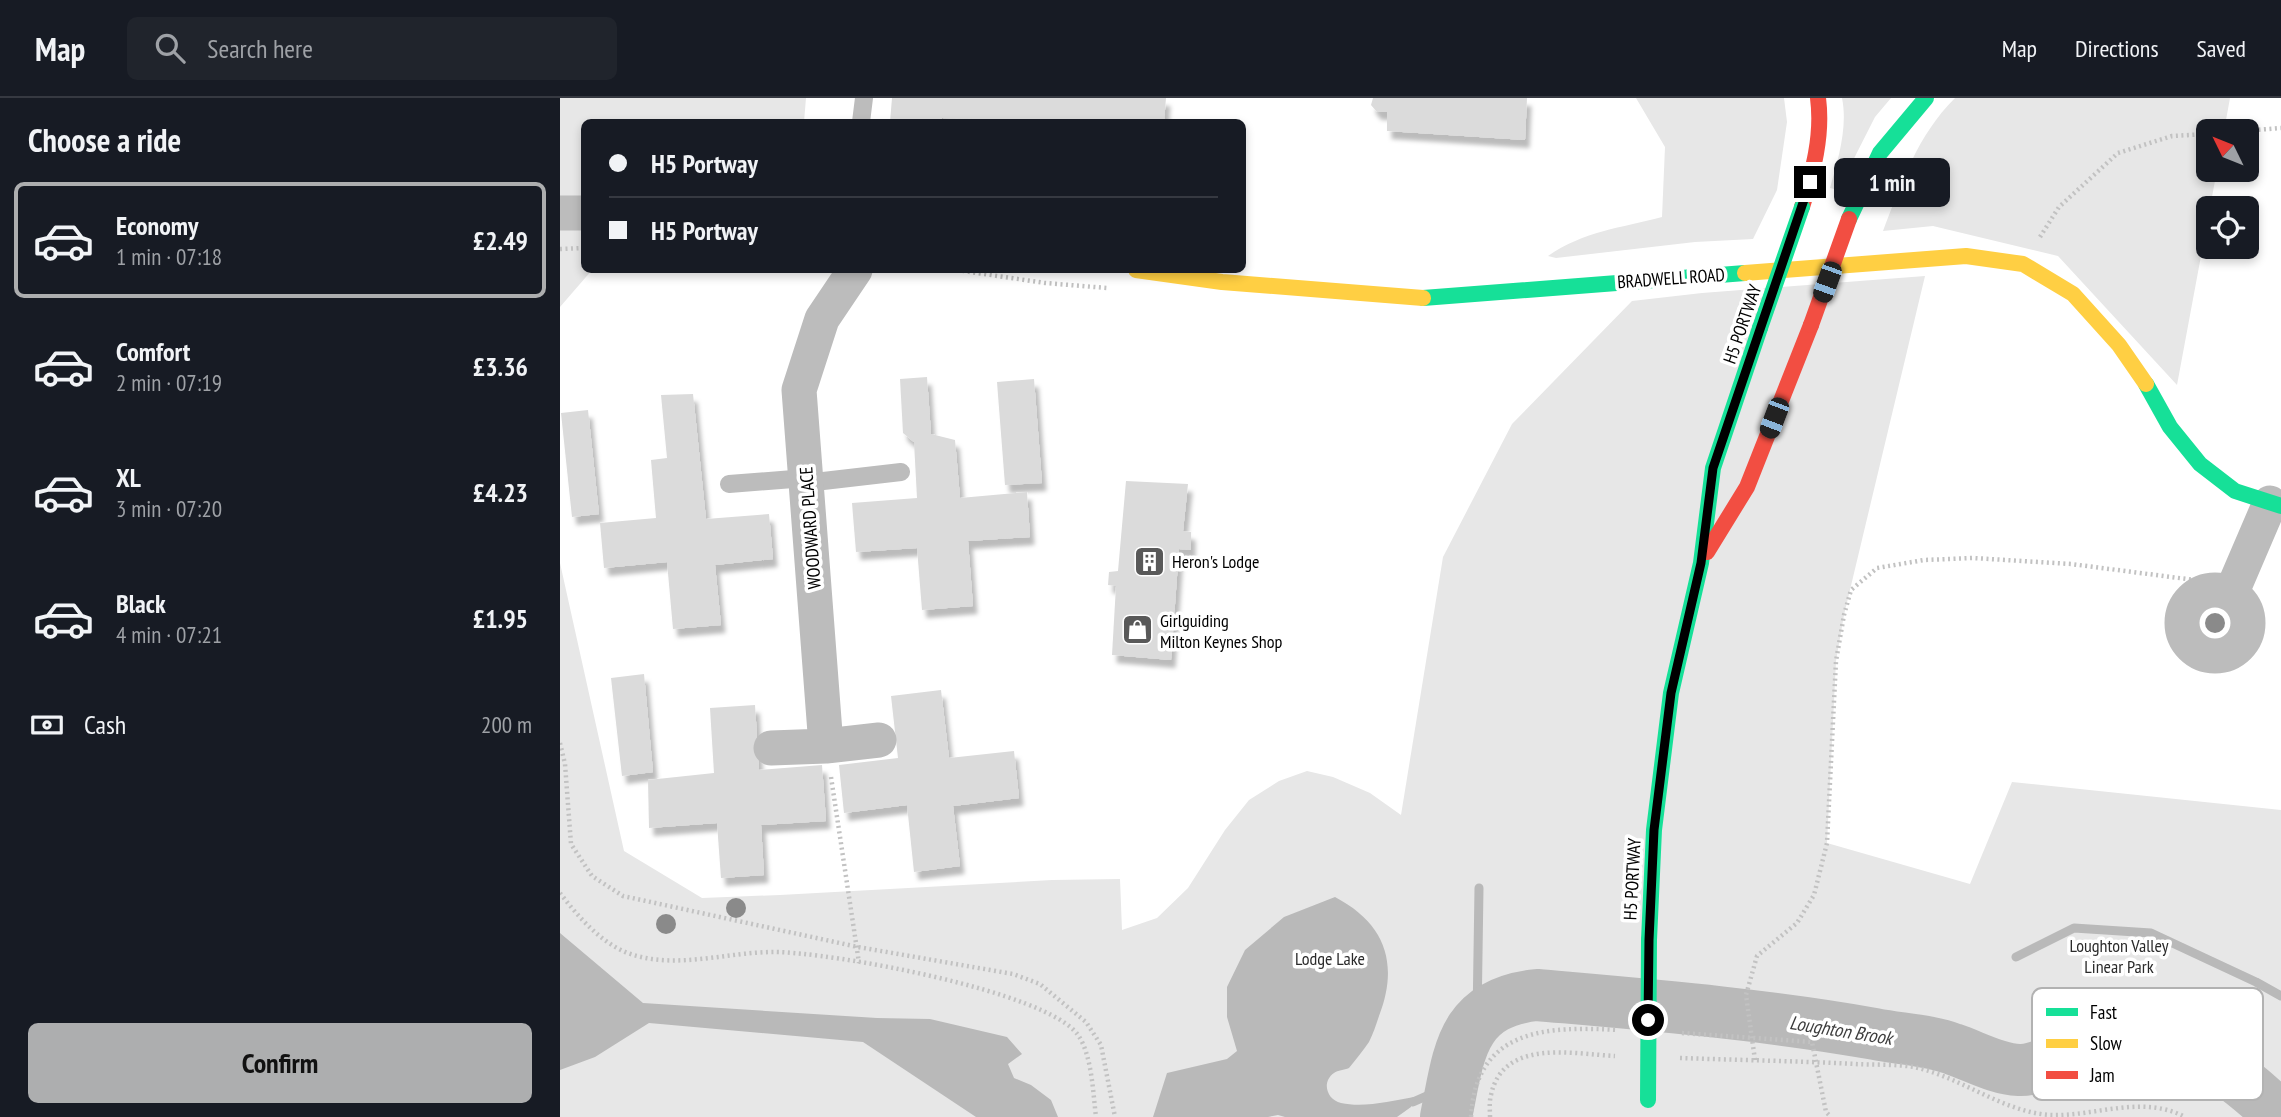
<!DOCTYPE html>
<meta charset="utf-8">
<style>
:root{--surface:#171b24;--page:#20242c;--text:#f1f3f6;--muted:#9ea1a6;--line:#363941;--accent:#adaeaf}
body{margin:0;font-family:"PT Sans Narrow",sans-serif;background:var(--page);color:var(--text);height:100vh;display:flex;flex-direction:column;font-size:26px;white-space:nowrap}
*{box-sizing:border-box;margin:0}
p{font-size:23px;color:var(--muted)}
.icon{flex:none;width:38px;height:38px;fill:none;stroke:currentColor;stroke-width:2;stroke-linecap:round;stroke-linejoin:round}
.map{position:relative;flex:1;overflow:hidden}
.panel{display:flex;flex-direction:column;background:var(--surface);width:560px}
.panel>*{flex:none}
.hud{position:absolute;left:21px;top:21px;width:665px;height:154px;border-radius:10px;box-shadow:0 4px 10px #0003;display:grid;align-content:center;height:154px;padding:0 28px;background:var(--surface)}
.needle{width:46px;rotate:313deg}
.buttons{position:absolute;left:1636px;top:21px;display:grid;gap:14px}
.buttons a{display:grid;place-items:center;width:63px;height:63px;border-radius:10px;background:var(--surface);box-shadow:0 4px 10px #0003;font-size:35px}
.end{position:absolute;width:32px;height:32px;margin:-16px;border:9px solid #000;background:#fff;box-shadow:0 0 0 4px #fff}
.from{border-radius:50%}
.bubble{position:absolute;height:49px;border-radius:10px;background:var(--surface);box-shadow:0 4px 10px #0003;font-size:23px;font-weight:800;line-height:49px;text-align:center}
.car{position:absolute;width:21px;height:42px;margin:-21px -10px;border-radius:9px;box-shadow:0 0 5px 2px #0007;background:linear-gradient(#222 24%,#8ab4d8 0 40%,#222 0 76%,#8ab4d8 0 86%,#222 0)}
.hud b{display:flex;align-items:center;gap:24px;height:66px;font-size:26px}
.hud b+b{border-top:2px solid var(--line)}
.hud i{width:18px;height:18px;background:var(--text)}
ul{padding:0;list-style:none}
li{display:flex;align-items:center;gap:21px;height:116px;margin:0 14px 10px;padding:0 14px;border:4px solid transparent;border-radius:10px}
li div{flex:1}
li b{display:block;font-size:26px}
li em{font-style:normal;font-weight:800}
li.active{border-color:var(--accent)}
li>.icon{width:63px;height:63px;stroke-width:1.5}
h2{padding:0 28px;font-size:32px;line-height:84px}
.pay{display:flex;align-items:center;gap:18px;height:77px;padding:0 28px;font-size:26px}
.pay p{margin-inline-start:auto}
.cta{display:flex;gap:14px;margin-top:auto;padding:14px 28px}
.cta a{flex:1;height:80px;border-radius:10px;background:var(--accent);color:#111;font-size:28px;font-weight:800;line-height:80px;text-align:center}
header{display:flex;align-items:center;gap:42px;box-sizing:border-box;height:98px;padding:0 35px;background:var(--surface);border-bottom:2px solid var(--line)}
header strong{font-size:33px}
nav{display:flex;gap:38px;margin-inline-start:auto;font-size:24px}
.search{width:490px;height:63px;background:var(--page);display:flex;align-items:center;gap:18px;box-sizing:border-box;padding:0 24px;border-radius:10px;color:var(--muted);font-size:26px}
main{display:flex;flex:1;min-height:0}
.map>svg:first-child{display:block}
</style>
<header>
<strong>Map</strong>
<div class="search"><svg class="icon" aria-label="search" viewBox="0 0 24 24"><circle cx="10" cy="10" r="6"/><path d="M15 15l6 6"/></svg>Search here</div>
<nav><a>Map</a><a>Directions</a><a>Saved</a></nav>
</header>
<main>
<section class="panel">
<h2>Choose a ride</h2>
<ul>
<li class="active"><svg class="icon" aria-label="car" viewBox="0 0 24 24"><path d="M5 17H2v-5l4-1 3-4h7l3 4 3 1v5h-3M9 17h6M6 11h13"/><circle cx="7" cy="17" r="2"/><circle cx="17" cy="17" r="2"/></svg><div><b>Economy</b><p>1 min · 07:18</p></div><em>£2.49</em></li>
<li><svg class="icon" aria-label="car" viewBox="0 0 24 24"><path d="M5 17H2v-5l4-1 3-4h7l3 4 3 1v5h-3M9 17h6M6 11h13"/><circle cx="7" cy="17" r="2"/><circle cx="17" cy="17" r="2"/></svg><div><b>Comfort</b><p>2 min · 07:19</p></div><em>£3.36</em></li>
<li><svg class="icon" aria-label="car" viewBox="0 0 24 24"><path d="M5 17H2v-5l4-1 3-4h7l3 4 3 1v5h-3M9 17h6M6 11h13"/><circle cx="7" cy="17" r="2"/><circle cx="17" cy="17" r="2"/></svg><div><b>XL</b><p>3 min · 07:20</p></div><em>£4.23</em></li>
<li><svg class="icon" aria-label="car" viewBox="0 0 24 24"><path d="M5 17H2v-5l4-1 3-4h7l3 4 3 1v5h-3M9 17h6M6 11h13"/><circle cx="7" cy="17" r="2"/><circle cx="17" cy="17" r="2"/></svg><div><b>Black</b><p>4 min · 07:21</p></div><em>£1.95</em></li>
</ul>
<div class="pay"><svg class="icon" aria-label="cash" viewBox="0 0 24 24"><path d="M3 7h18v10H3z"/><circle cx="12" cy="12" r="2"/></svg>Cash<p>200 m</p></div>
<div class="cta"><a>Confirm</a></div>
</section>
<div class="map">
<svg width="1721" height="1019" viewBox="0 0 1721 1019">
<defs>
<filter id="shadow"><feDropShadow dx="4.5" dy="8" stdDeviation="2" flood-color="#0004"/></filter>
</defs>
<rect width="100%" height="100%" fill="#fff"/>
<!-- green -->
<path fill="#e7e7e7" d="M0,0H246L244,24H24V172H32L0,209Z
M1076,0H1224L1227,24L1217,92L1193,141L1135,144L996,160L988,158C1024,133 1061,130 1102,119L1105,49Z
M1282,0H1331L1315,19L1278,92L1270,90C1278,62 1288,29 1282,0Z
M1395,0H1670L1664,33H1648V72H1657L1617,287L1498,158L1373,128L1323,133C1342,84 1357,38 1395,0Z
M1365,178L1284,517L1276,563L1267,745L1410,786L1452,684L1721,712V1019H0V465L64,753L142,800L220,797L492,782L560,781L562,832L597,820L628,790L665,732L689,702L719,683L747,673L773,679L810,695L841,717L883,459L952,326L1072,203L1142,195Z"/>
<!-- water -->
<path fill="#b9b9b9" d="M775,799C826,826 839,866 819,918C816,927 813,936 809,944C803,953 796,961 789,970C784,972 778,972 774,975C761,984 767,1002 781,1005C804,1010 831,1003 854,999L851,1009L837,1019H725L718,1017L708,1019H593L607,975L667,961L677,953L667,919V889L685,852L724,819Z
M0,835L83,905L317,920L370,921L447,939L462,956L448,966L454,980L471,987L491,1002L498,1019H416L303,944L89,925L35,959L0,972Z"/>
<g fill="none" stroke-linecap="round" stroke-linejoin="round">
<!-- stream -->
<path stroke="#b9b9b9" stroke-width="9" d="M1456,859L1514,830L1591,835L1696,884L1721,898
M917,922L919,790
M853,1004L871,996L897,969"/>
<!-- river -->
<path stroke="#b9b9b9" stroke-width="52" d="M886,1019C899,956 900,905 977,897C1090,907 1203,916 1315,936C1340,941 1369,942 1393,951C1414,958 1436,971 1459,972C1480,973 1499,958 1518,951C1544,942 1575,936 1602,943C1647,953 1688,987 1721,1019"/>
</g>
<!-- building -->
<path fill="#dbdbdb" filter="url(#shadow)" d="M332,0H606L604,24H414V21L382,20L381,24H330Z
M813,0H967L965,42L827,33V14H817L811,7Z
M367,279L371,336L395,342L400,400L467,394L470,439L408,443L413,508L362,512L357,450L296,454L292,405L357,400L354,344L343,335L340,281Z
M474,281L482,385L445,387L437,284Z
M133,296L146,421L209,416L213,461L155,467L161,527L113,531L107,464L44,470L40,425L96,420L91,362L107,360L101,297Z
M28,312L39,416L12,419L1,315Z
M566,383L628,386L623,433L631,434V452L619,451L611,562L552,557L556,488L548,487L549,474L558,473Z
M84,576L93,674L62,678L51,580Z
M381,592L389,660L454,653L459,700L393,708L400,768L354,774L347,707L284,715L279,667L338,660L331,598Z
M195,607L199,672L262,667L266,723L201,727L204,777L161,780L157,725L89,730L88,682L154,675L150,610Z"/>
<g fill="none" stroke-linecap="round" stroke-linejoin="round">
<!-- path -->
<path stroke="#c2c2c2" stroke-width="4.5" stroke-dasharray="2 3.5" stroke-linecap="butt" d="M1682,33L1721,30
M1480,139L1499,109L1558,55L1612,38L1648,36
M0,151L24,150
M397,172L485,185L547,190
M0,645L5,666L11,746L32,778L63,798L298,849L453,876L480,886L526,924L541,947L555,1019
M271,679L299,865
M0,795C20,821 45,850 77,858C121,870 169,854 214,854C270,854 487,893 518,937C532,957 533,995 536,1019
M1122,935L1252,944L1266,1014L1271,1019
M1120,960C1178,962 1237,963 1295,966C1314,967 1335,966 1354,969C1401,979 1441,1013 1489,1017C1535,1019 1582,996 1625,1019
M1195,962L1186,897L1197,858L1237,825L1254,797L1267,745L1276,563L1284,517L1291,492L1317,470L1364,462L1413,460L1511,466L1642,483
M911,1019C916,930 987,928 1058,932
M930,1019C930,1012 929,1004 931,997C943,940 1013,956 1055,958"/>
<!-- lane -->
<path stroke="#bcbcbc" stroke-width="18" d="M301,24L304,0
M246,385L341,374
M169,386L246,380"/>
<!-- street -->
<path stroke="#bcbcbc" stroke-width="35" d="M0,115H24
M295,172L262,221L239,292L266,648L319,642
M1622 525a33 33 0 1 1 66 0a33 33 0 1 1-66 0Z
M1671,496L1710,405
M211,650L266,648"/>
<!-- fast -->
<path stroke="#16e098" stroke-width="16" d="M1289,121L1320,55L1366,0
M863,200L1185,175
M1586,286L1610,329L1640,366L1675,393L1721,408
M1089,842L1094,732L1111,595L1141,465L1153,370L1200,230"/>
<!-- slow -->
<path stroke="#ffcf43" stroke-width="16" d="M576,172L662,184L863,200
M1185,175L1406,158L1463,166L1513,196L1559,247L1586,286"/>
<!-- jam -->
<path stroke="#f24e42" stroke-width="16" d="M1242,109C1253,73 1263,38 1258,0
M1147,454L1187,389L1251,227"/>
<!-- fast-bridge -->
<path stroke="#16e098" stroke-width="16" d="M1200,230L1242,109
M1088,1002L1089,842"/>
<!-- jam-bridge -->
<path stroke="#f24e42" stroke-width="16" d="M1251,227L1289,121"/>
</g>
<!-- trees -->
<g fill="#8a8a8a">
<circle cx="1655" cy="525" r="10"/>
<circle cx="176" cy="810" r="10"/>
<circle cx="106" cy="826" r="10"/>
</g>
<g fill="none" stroke-linecap="round" stroke-linejoin="round">
<!-- route -->
<path stroke="#000" stroke-width="9" d="M1088,922L1089,842L1094,732L1111,595L1141,465L1153,370L1250,84"/>
</g>
<!-- icons -->
<defs>
<symbol id="building-square" viewBox="-11 -11 22 22"><rect x="-9" y="-9" width="18" height="18" rx="4" fill="#595959" stroke="#fff"/><path d="M-4-6H4V6H1V3H-1V6H-4ZM-2.5-4.3h1.7v1.8h-1.7ZM.8-4.3h1.7v1.8H.8ZM-2.5-1h1.7V.8h-1.7ZM.8-1h1.7V.8H.8Z" fill="#fff"/></symbol>
<symbol id="shop-square" viewBox="-11 -11 22 22"><rect x="-9" y="-9" width="18" height="18" rx="4" fill="#595959" stroke="#fff"/><path d="M-5-2.5h2.3a2.7 3.5 0 0 1 5.4 0H5L5.5 6h-11ZM-1.5-2.5h3a1.5 2.3 0 0 0-3 0Z" fill="#fff"/></symbol>
</defs>
<g fill-rule="evenodd">
<use href="#building-square" x="572" y="446" width="35" height="35"/>
<use href="#shop-square" x="560" y="514" width="35" height="35"/>
</g>
<g text-anchor="middle" dominant-baseline="central" stroke-width="7" stroke-linejoin="round" paint-order="stroke">
<!-- street labels -->
<g font-size="18" fill="#000" stroke="#fff">
<text transform="translate(1111 180) rotate(-4)">BRADWELL ROAD</text>
<text transform="translate(1182 226) rotate(-71)">H5 PORTWAY</text>
<text transform="translate(250 430) rotate(-94)">WOODWARD PLACE</text>
<text transform="translate(1072 781) rotate(-87)">H5 PORTWAY</text>
</g>
<!-- poi labels -->
<g font-size="18" fill="#000" stroke="#fff" text-anchor="start">
<text x="612" y="463">Heron's Lodge</text>
<text x="600" y="522">Girlguiding<tspan x="600" dy="21">Milton Keynes Shop</tspan></text>
</g>
<!-- park labels -->
<g font-size="18" fill="#2b2b2b" stroke="#fff">
<text x="1559" y="847">Loughton Valley<tspan x="1559" dy="21">Linear Park</tspan></text>
<text x="770" y="860">Lodge Lake</text>
</g>
<!-- water labels -->
<g font-size="19" font-style="italic" fill="#3c3c3c" stroke="#fff">
<text transform="translate(1281 932) rotate(9)">Loughton Brook</text>
</g>
</g>
<!-- legend -->
<rect x="1472" y="890" width="231" height="112" rx="10" fill="#fff" stroke="#b2b2b2" stroke-width="2"/>
<rect x="1486" y="910" width="32" height="8" fill="#16e098"/>
<rect x="1486" y="941" width="32" height="9" fill="#ffcf43"/>
<rect x="1486" y="973" width="32" height="8" fill="#f24e42"/>
<g font-size="19" fill="#000">
<text x="1530" y="921">Fast</text>
<text x="1530" y="952">Slow</text>
<text x="1530" y="984">Jam</text>
</g>
</svg>
<div class="buttons">
<a><svg class="needle" viewBox="-14 -14 28 28"><path d="M0-13l5 13h-10z" fill="#e53935"/><path d="M0 13l5-13h-10z" fill="#9ea1a6"/></svg></a>
<a><svg class="icon" aria-label="locate" viewBox="0 0 24 24"><circle cx="12" cy="12" r="6"/><path d="M12 2v4M12 18v4M2 12h4M18 12h4"/></svg></a>
</div>
<i class="end from" style="left:1088px;top:922px"></i>
<i class="end" style="left:1250px;top:84px"></i>
<div class="bubble" style="left:1274px;top:60px;width:116px">1 min</div>
<i class="car" style="left:1267px;top:184px;rotate:200deg"></i>
<i class="car" style="left:1214px;top:320px;rotate:201deg"></i>
<div class="hud">
<b><i class="from"></i>H5 Portway</b>
<b><i></i>H5 Portway</b>
</div>
</div>
</main>
